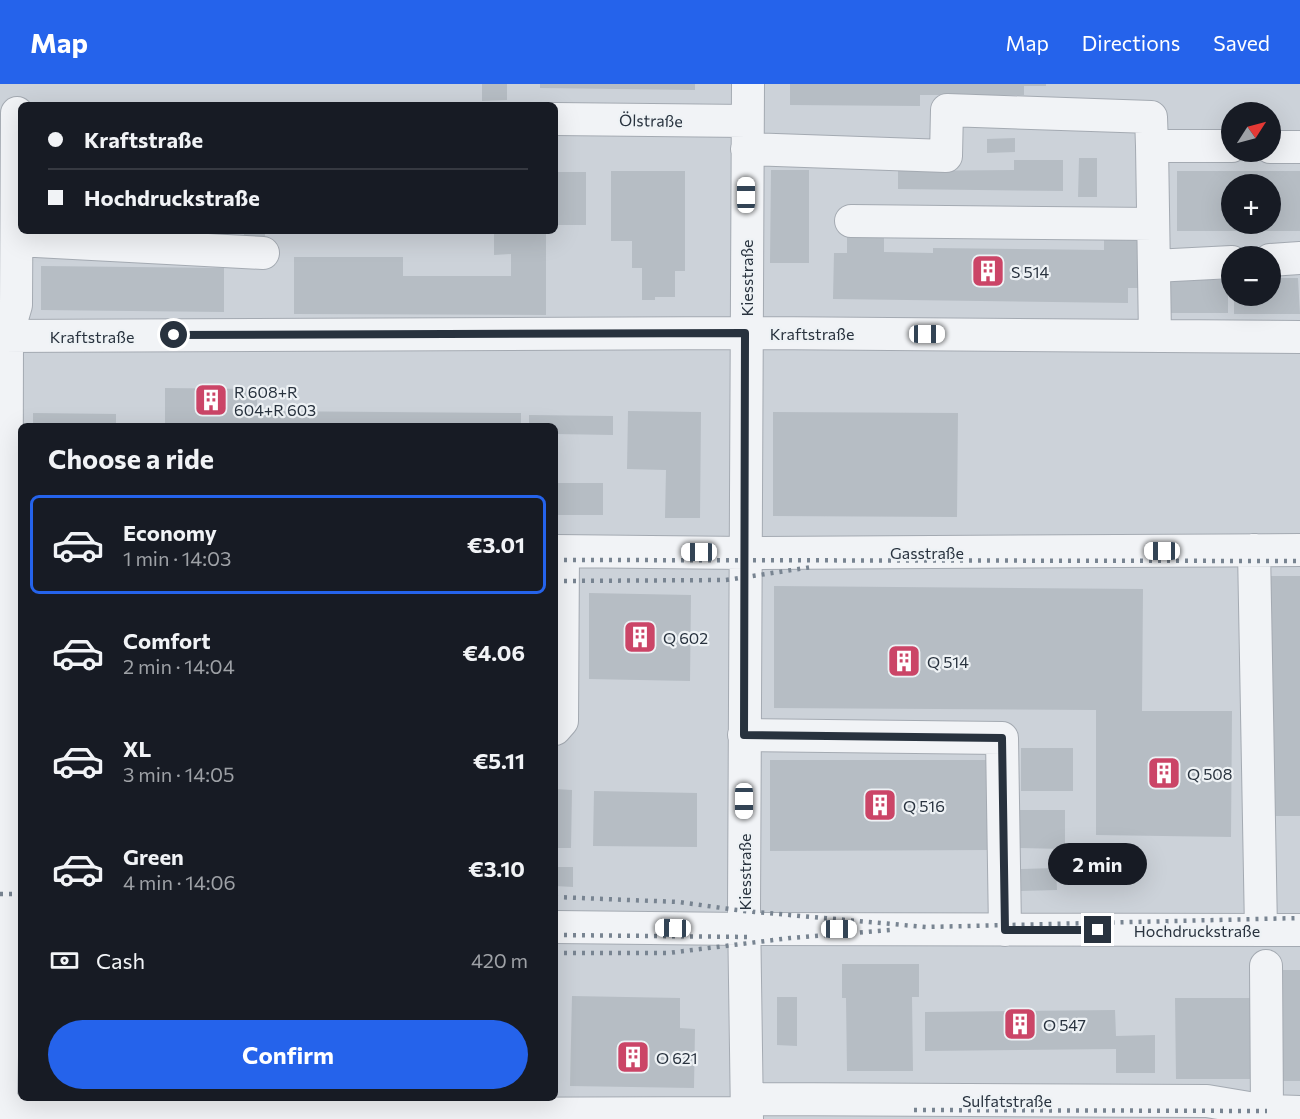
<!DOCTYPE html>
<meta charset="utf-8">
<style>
:root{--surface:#171b24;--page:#20242c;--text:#f1f3f6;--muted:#9ea1a6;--line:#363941;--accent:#2563eb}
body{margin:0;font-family:Commissioner,sans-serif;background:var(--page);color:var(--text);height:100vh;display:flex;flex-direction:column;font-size:22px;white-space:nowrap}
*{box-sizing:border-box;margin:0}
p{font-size:20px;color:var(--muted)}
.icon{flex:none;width:33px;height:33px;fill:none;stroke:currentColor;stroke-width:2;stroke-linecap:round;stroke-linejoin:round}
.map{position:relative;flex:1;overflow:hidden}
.drawer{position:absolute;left:18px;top:339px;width:540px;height:678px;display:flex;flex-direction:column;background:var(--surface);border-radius:9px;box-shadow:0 6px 24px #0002}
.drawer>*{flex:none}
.guide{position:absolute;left:18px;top:18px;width:540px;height:132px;border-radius:9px;box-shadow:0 6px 24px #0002;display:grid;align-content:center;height:132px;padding:0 30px;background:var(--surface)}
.needle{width:39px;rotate:54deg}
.fabs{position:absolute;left:1221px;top:18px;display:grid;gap:12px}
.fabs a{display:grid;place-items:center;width:60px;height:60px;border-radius:50%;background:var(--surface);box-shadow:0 6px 24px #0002;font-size:30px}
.end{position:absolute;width:27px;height:27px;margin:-14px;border:8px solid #28323e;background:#fff;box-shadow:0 0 0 3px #fff}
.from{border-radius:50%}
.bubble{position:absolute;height:42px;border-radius:21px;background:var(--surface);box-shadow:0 6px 24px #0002;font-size:20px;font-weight:700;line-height:42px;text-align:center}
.car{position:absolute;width:18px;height:36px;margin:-18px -9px;border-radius:8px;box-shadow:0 0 4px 2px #0007;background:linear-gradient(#fff 24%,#345 0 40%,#fff 0 76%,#345 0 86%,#fff 0)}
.guide b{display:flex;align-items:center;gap:21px;height:57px;font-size:22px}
.guide b+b{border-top:2px solid var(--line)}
.guide i{width:15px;height:15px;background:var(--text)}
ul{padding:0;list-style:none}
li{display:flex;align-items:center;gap:18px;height:99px;margin:0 12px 9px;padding:0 18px;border:3px solid transparent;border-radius:9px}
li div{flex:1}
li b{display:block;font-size:22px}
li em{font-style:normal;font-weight:700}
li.current{border-color:var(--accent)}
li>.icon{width:54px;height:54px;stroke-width:1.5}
h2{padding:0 30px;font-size:27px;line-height:72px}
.pay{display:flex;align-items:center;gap:15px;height:66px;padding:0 30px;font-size:22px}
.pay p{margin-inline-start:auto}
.primary-button{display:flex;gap:12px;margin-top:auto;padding:12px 30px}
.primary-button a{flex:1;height:69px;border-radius:36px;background:var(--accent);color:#fff;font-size:24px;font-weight:700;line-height:69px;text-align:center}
header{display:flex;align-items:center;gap:36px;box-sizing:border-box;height:84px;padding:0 30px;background:var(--accent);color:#fff}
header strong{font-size:28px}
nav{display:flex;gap:33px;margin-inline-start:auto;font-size:21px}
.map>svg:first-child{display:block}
</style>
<header>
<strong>Map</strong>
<nav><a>Map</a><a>Directions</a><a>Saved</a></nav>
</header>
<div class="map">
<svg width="1300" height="1035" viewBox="0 0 1300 1035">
<rect width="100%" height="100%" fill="#dee3e8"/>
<!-- built -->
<path fill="#ccd2d9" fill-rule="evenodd" d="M0,0H1300V1035H0ZM21,21H555V147H21ZM1232,28H1270V68H1232ZM1232,100H1270V140H1232ZM1232,172H1270V212H1232ZM21,342H555V1014H21Z"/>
<!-- building -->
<path fill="#b6bdc4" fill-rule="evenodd" d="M482,0H507V16L482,17Z
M540,0H695V6L540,4Z
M790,0H1046V2H1024V11H920V22L790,21Z
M1015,54V68L987,69V55Z
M1079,74H1097V113H1078Z
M1014,76H1063V107L898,105V87L1014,86Z
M771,86H809V179H770Z
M611,87H685V187H675V213H655V216H642V184H632V157H611Z
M1177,87H1300V147H1177ZM1232,100H1270V140H1232Z
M555,88H586V141H555Z
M244,147H265V154H244Z
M494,149H546V231L294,230V173H403V192H511V170L494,171Z
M847,151L884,152V168L933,169V164L1104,166V153L1144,154L1143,204H1128V219L833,215L834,169H847Z
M41,182L224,184V228L41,226Z
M1270,194H1298L1300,230H1234V212H1270Z
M1167,196H1228V229H1167Z
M165,304L257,305V327L521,329V342H165Z
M628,327L701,328L700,434H665L666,386L627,385Z
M773,328L958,329L957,433L773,432Z
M33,329L116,330V342H33Z
M529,331L613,332V351L555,350V342H529Z
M555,399H603V431H555Z
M1270,492H1300V732H1271Z
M774,502L1143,505L1142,627H1232L1231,753L1096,751V626L774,624Z
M589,509L691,511L690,597L589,595Z
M1021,664H1073V707H1021Z
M770,676H989L990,766L770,767Z
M555,705L572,706L571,764H555Z
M594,707L697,709V763L593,762Z
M1020,726H1065V765L1020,764Z
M555,783H573V803L555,802Z
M1056,784L1057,806L1021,807V785Z
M842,880H919V913H912L913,987H847L846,914H842Z
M1282,886H1300V997H1283Z
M572,912L680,914V944L695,945L694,1004L570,1002Z
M777,913H797V962L777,961Z
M1175,914H1253L1254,995H1176Z
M1115,926L1116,952L1155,951V989H1116V965L925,967V928Z"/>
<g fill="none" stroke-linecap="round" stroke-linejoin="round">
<defs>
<path id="minor" d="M555,35L747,37
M1270,63H1300
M747,65L946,72L947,26L1151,33L1152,62
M851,137L1153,140
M17,156L263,169
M1270,176L1300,174
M1154,182L1232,178
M0,252L745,249L1300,253
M1155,252L1152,62H1232
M1254,466L1261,846
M555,467L745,469L1300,466
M555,645L562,637L563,468
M744,651L1002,654L1005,846
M555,843L744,845L1300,846
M1266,882L1267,1027
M747,1015L1207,1017L1267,1027L1300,1028
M0,1026L398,1030L747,1029
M1,1035L6,719L7,252L16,221L17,29
M747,1035L744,827L748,0"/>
</defs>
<!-- minor casing -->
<use href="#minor" stroke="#a4aab2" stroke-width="34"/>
<!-- minor -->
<use href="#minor" stroke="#f1f3f6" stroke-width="32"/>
<!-- rail -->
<path stroke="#788491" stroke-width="4.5" stroke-dasharray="3 6" stroke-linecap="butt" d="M555,476L1300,477
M555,497L726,496L812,483
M0,810H21
M555,813L679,818L744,827L926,843L1300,834
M555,851L748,853
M555,869H668L790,854L890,846
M914,1026L1267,1027"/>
</g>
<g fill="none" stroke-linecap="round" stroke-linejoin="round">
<!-- route -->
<path stroke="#28323e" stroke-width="8" d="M174,251L745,249L744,651L1002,654L1005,846H1098"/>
</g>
<!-- icons -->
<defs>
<symbol id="building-square" viewBox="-11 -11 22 22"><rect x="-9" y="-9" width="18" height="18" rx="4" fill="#cb4567" stroke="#eef2f5"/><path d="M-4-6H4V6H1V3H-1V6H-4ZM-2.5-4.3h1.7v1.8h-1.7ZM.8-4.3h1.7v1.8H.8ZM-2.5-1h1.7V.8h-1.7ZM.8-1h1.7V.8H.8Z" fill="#fff"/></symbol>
</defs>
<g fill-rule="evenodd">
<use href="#building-square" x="969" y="168" width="38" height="38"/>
<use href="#building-square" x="192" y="297" width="38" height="38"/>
<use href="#building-square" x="621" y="534" width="38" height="38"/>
<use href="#building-square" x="885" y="558" width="38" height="38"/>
<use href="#building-square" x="1145" y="670" width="38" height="38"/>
<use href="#building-square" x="861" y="702" width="38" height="38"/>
<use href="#building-square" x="1001" y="921" width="38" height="38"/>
<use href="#building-square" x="614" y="954" width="38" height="38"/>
</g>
<g text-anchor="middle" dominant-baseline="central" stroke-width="4.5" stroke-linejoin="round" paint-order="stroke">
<!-- street labels -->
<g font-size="16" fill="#28323e" stroke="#eef2f5">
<text transform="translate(651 36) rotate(1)">Ölstraße</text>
<text transform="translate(746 194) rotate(-90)">Kiesstraße</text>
<text x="812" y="249">Kraftstraße</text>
<text x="92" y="252">Kraftstraße</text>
<text x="927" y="468">Gasstraße</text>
<text transform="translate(744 788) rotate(-90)">Kiesstraße</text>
<text x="1197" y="846">Hochdruckstraße</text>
<text x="1007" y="1016">Sulfatstraße</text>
</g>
<!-- poi labels -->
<g font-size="16" fill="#28323e" stroke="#eef2f5" text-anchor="start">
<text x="1011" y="187">S 514</text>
<text x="234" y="307">R 608+R<tspan x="234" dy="18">604+R 603</tspan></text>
<text x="663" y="553">Q 602</text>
<text x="927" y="577">Q 514</text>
<text x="1187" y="689">Q 508</text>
<text x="903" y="721">Q 516</text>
<text x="1043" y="940">O 547</text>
<text x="656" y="973">O 621</text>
</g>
</g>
</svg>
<div class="fabs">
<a><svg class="needle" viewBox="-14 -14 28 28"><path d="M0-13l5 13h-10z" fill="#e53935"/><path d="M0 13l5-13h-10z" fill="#9ea1a6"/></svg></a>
<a>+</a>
<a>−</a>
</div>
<i class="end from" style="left:174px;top:251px"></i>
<i class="end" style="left:1098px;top:846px"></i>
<div class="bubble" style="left:1048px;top:759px;width:99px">2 min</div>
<i class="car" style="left:746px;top:111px;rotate:0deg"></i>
<i class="car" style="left:927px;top:250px;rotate:90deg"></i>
<i class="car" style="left:1162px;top:467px;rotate:270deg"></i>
<i class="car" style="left:699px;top:468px;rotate:270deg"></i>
<i class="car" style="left:744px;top:717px;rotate:180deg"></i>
<i class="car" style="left:673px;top:844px;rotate:271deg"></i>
<i class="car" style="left:839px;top:845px;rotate:90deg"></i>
<div class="guide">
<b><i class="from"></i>Kraftstraße</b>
<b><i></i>Hochdruckstraße</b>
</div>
<section class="drawer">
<h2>Choose a ride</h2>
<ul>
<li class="current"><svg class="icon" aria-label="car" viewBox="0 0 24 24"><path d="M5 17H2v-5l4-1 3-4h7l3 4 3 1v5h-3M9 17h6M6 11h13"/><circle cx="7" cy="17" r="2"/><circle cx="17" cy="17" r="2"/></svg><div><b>Economy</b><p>1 min · 14:03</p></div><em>€3.01</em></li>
<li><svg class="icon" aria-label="car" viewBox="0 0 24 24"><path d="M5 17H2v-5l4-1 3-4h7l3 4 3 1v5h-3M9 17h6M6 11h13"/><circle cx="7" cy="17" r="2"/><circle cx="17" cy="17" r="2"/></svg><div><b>Comfort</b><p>2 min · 14:04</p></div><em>€4.06</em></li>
<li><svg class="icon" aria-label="car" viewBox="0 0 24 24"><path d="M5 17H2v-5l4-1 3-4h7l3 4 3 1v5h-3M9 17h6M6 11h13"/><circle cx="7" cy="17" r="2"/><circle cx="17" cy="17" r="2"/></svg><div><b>XL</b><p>3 min · 14:05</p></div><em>€5.11</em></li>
<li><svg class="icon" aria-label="car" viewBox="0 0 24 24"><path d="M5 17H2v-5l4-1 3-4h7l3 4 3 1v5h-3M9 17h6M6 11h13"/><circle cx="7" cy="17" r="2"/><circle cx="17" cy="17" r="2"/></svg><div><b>Green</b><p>4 min · 14:06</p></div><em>€3.10</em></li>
</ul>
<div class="pay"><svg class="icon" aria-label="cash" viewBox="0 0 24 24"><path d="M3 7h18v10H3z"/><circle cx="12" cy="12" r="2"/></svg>Cash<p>420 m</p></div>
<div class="primary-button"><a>Confirm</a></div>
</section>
</div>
